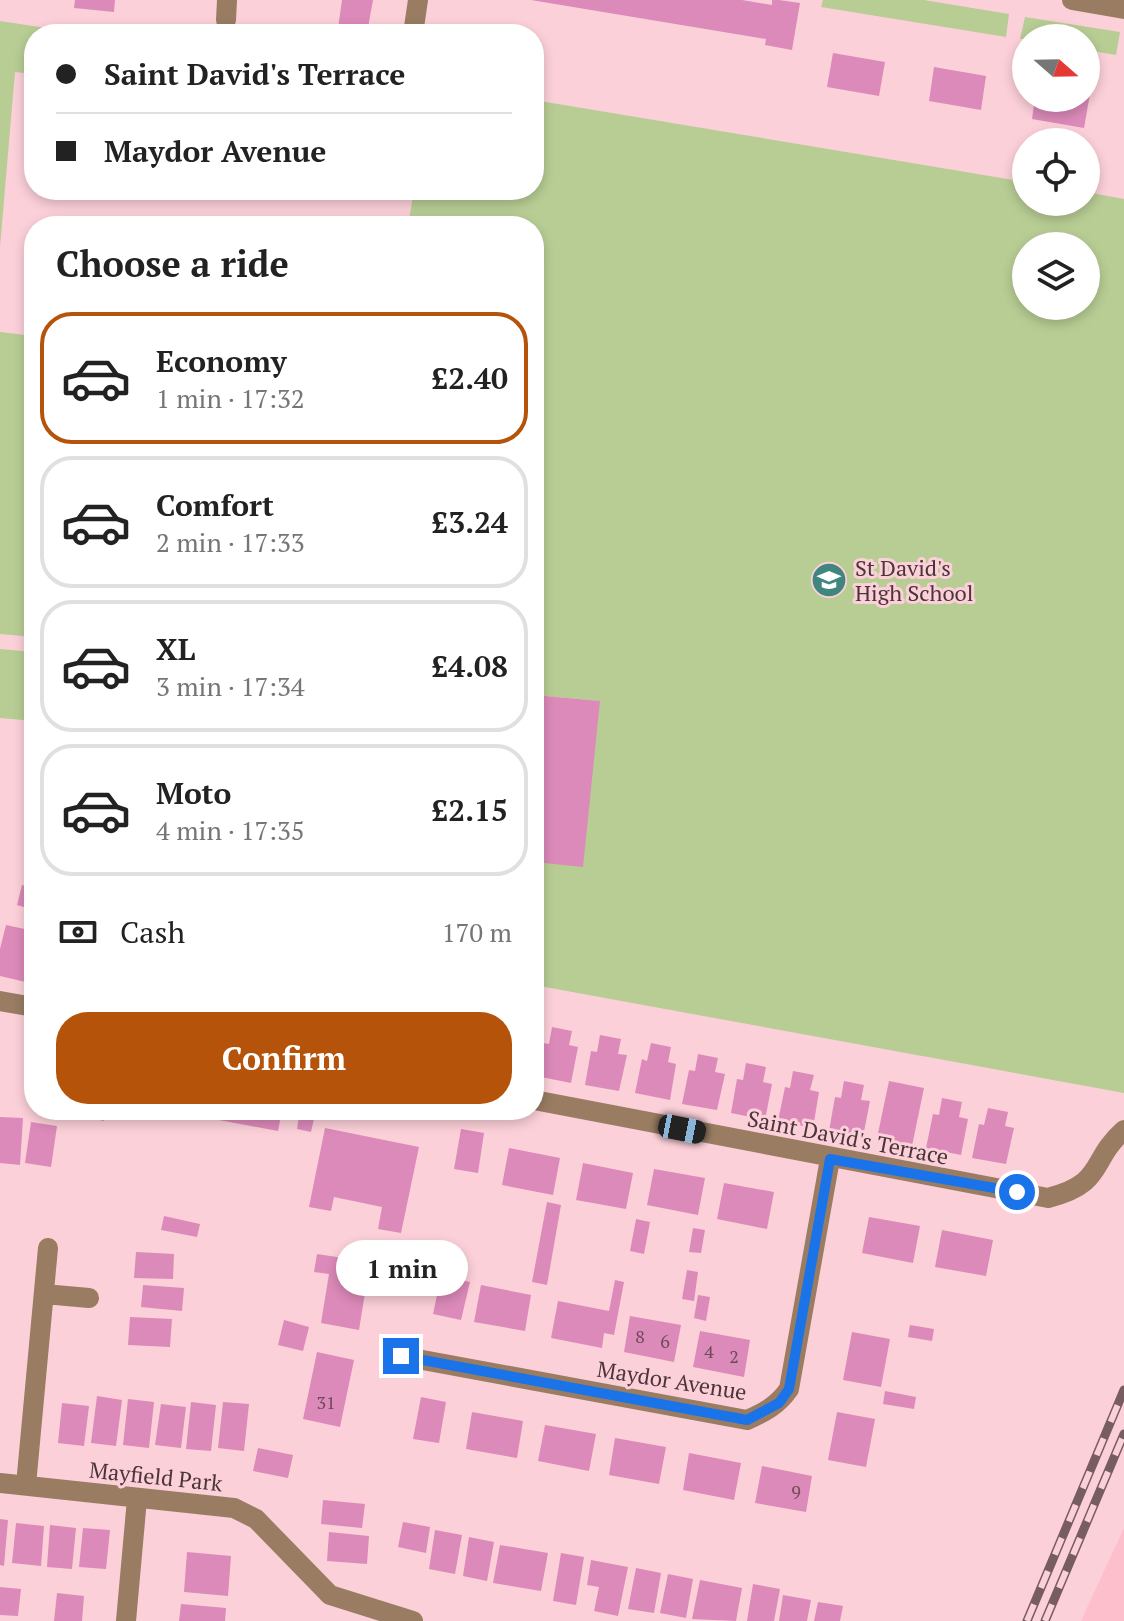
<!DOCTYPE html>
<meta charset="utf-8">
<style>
:root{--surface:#fff;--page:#f2f2f2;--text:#222;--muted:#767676;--line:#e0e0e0;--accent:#b45309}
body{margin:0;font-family:"PT Serif",serif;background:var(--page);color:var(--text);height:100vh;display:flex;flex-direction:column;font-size:30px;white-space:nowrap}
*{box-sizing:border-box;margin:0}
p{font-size:26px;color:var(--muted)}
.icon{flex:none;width:44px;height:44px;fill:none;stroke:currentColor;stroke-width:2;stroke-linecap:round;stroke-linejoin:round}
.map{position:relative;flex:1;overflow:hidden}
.details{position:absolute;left:24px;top:216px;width:520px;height:904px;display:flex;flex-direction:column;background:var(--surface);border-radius:32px;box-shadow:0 4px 12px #0003}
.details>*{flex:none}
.guide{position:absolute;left:24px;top:24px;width:520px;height:176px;border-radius:32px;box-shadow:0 4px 12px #0003;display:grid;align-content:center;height:176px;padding:0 32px;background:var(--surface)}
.needle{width:52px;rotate:110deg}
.buttons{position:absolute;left:1012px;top:24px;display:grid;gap:16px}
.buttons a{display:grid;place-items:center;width:88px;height:88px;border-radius:50%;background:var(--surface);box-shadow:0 4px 12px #0003;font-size:40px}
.end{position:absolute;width:36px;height:36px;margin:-18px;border:10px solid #1a73e8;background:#fff;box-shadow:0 0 0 4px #fff}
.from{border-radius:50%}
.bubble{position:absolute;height:56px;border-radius:28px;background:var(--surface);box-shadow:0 4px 12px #0003;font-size:26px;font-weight:800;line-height:56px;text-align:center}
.car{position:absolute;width:24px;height:48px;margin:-24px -12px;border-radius:10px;box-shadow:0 0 6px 2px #0007;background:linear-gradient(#222 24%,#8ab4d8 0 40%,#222 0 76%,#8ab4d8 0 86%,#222 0)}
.guide b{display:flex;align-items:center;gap:28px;height:76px;font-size:30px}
.guide b+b{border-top:2px solid var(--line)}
.guide i{width:20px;height:20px;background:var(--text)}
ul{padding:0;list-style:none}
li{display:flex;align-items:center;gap:24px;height:132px;margin:0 16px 12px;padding:0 16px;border:4px solid var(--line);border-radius:32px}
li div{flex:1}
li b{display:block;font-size:30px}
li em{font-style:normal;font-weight:800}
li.on{border-color:var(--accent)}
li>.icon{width:72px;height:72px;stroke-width:1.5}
h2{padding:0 32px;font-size:36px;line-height:96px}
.pay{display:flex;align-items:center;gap:20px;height:88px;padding:0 32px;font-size:30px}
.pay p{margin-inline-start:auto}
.cta{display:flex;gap:16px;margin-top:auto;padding:16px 32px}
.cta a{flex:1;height:92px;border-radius:32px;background:var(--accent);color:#fff;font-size:32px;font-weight:800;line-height:92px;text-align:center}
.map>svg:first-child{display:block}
</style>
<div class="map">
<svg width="1124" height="1621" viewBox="0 0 1124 1621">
<rect width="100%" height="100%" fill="#fcd0d9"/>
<!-- built -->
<path fill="#febfcd" d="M1124,1528V1621H1081L1085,1612Z"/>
<!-- green -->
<path fill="#b8cd94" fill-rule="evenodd" d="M823,0H924L1009,14L1006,37L821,7Z
M1025,17L1120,32L1116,55L1086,50V38L1020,39Z
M0,21L86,34H34V74L15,72L0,247Z
M534,100L1026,182V202H1086V192L1124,199V1093L534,985V862L599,701L534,695V226H408L414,190H534ZM1026,246H1086V306H1026Z
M0,332L34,336V637L0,634Z
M0,649L34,652V721L0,718Z"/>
<!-- building -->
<path fill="#dc8ab9" d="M75,0H115L114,12L74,8Z
M342,0H373L367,33L338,28Z
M531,0H742L772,5V0H779L800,3L792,50L765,45L766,39Z
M833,53L885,62L879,96L827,87Z
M934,67L986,76L981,110L929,101Z
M1086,93L1090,94L1084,128L1032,119L1035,98H1086Z
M534,695L600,701L583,867L534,862Z
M22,885L34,888V910L17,905Z
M6,925L34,931V984L0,976V949Z
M552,1027L572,1031L569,1045L578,1047L571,1083L536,1076L543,1043L549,1044Z
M600,1035L621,1039L618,1054L627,1055L619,1091L585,1085L591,1051L597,1052Z
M651,1043L671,1047L668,1062L676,1064L670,1100L635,1093L642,1059L647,1061Z
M698,1054L718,1058L715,1072L725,1074L717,1110L682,1104L689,1070L695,1071Z
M746,1063L766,1067L763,1082L772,1084L765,1120L731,1113L737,1079L743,1080Z
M793,1071L814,1075L810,1090L819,1092L813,1128L778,1121L785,1087L790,1088Z
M844,1081L864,1085L861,1100L870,1101L863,1137L829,1131L835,1097L841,1098Z
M889,1081L924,1088L912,1146L877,1138Z
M942,1098L962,1102L959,1117L968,1119L961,1155L926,1148L933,1114L939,1115Z
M988,1108L1008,1112L1005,1126L1014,1128L1006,1164L972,1158L979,1124L984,1125Z
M78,1110H106L104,1121L77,1115Z
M221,1110H282L278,1131L219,1120Z
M300,1110H316L311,1132L297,1129Z
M0,1117L23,1118L20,1165L0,1163Z
M31,1122L57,1126L51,1167L25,1163Z
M325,1128L419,1147L401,1233L378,1229L382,1207L334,1197L331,1211L309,1207Z
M461,1129L484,1133L478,1173L454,1169Z
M509,1148L560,1158L553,1195L502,1185Z
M583,1163L633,1173L626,1209L576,1200Z
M654,1169L705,1178L698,1215L647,1205Z
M724,1183L774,1192L767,1229L717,1219Z
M547,1202L561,1205L547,1285L532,1282Z
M164,1216L200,1224L197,1237L161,1230Z
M869,1217L920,1226L913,1263L862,1253Z
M636,1219L650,1222L644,1254L630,1251Z
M693,1228L705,1230L701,1253L689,1252Z
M942,1230L993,1240L986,1276L935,1267Z
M136,1252L174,1254L173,1279L134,1278Z
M317,1254L370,1262L359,1330L321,1323L329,1274L314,1272Z
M687,1270L698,1272L694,1301L682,1299Z
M441,1276L470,1282L461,1320L433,1314Z
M615,1280L624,1282L614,1335L604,1333L602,1348L551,1338L558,1301L609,1311Z
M143,1285L184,1288L182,1311L141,1307Z
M481,1285L531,1295L525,1331L474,1322Z
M698,1295L710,1297L706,1321L694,1318Z
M630,1316L681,1325L674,1362L624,1352Z
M130,1317L172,1319L170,1347L128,1345Z
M284,1320L309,1327L303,1351L278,1345Z
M910,1325L934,1329L932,1341L908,1337Z
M700,1331L750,1340L744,1377L693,1367Z
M852,1332L890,1339L881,1387L843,1380Z
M317,1352L354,1360L340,1427L303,1419Z
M885,1391L916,1397L914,1409L883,1404Z
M97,1396L122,1400L116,1446L91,1443Z
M421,1397L446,1402L439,1443L413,1439Z
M128,1399L154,1402L149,1448L123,1445Z
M191,1402L216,1405L211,1451L186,1449Z
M223,1402L249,1404L244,1451L218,1448Z
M62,1403L89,1406L84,1446L58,1443Z
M161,1404L186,1407L181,1448L155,1445Z
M472,1412L523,1421L517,1458L466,1449Z
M837,1412L875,1419L866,1467L828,1460Z
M545,1425L596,1434L589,1471L538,1461Z
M615,1438L666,1447L659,1484L609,1475Z
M258,1448L293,1455L288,1478L253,1471Z
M689,1453L741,1463L734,1500L683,1490Z
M762,1466L812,1476L806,1512L755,1503Z
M323,1500L365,1504L362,1528L321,1524Z
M0,1519L8,1520L4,1566L0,1565Z
M403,1522L430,1527L426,1553L398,1547Z
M16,1523L44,1526L41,1566L12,1563Z
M50,1525L76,1528L72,1569L47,1567Z
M83,1528L110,1530L106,1569L79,1567Z
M435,1530L462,1535L455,1574L429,1569Z
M329,1532L369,1536L367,1564L327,1561Z
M469,1537L494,1542L487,1581L463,1576Z
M500,1545L548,1553L541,1591L493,1583Z
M187,1552L231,1556L228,1596L184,1592Z
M561,1553L584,1557L576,1605L553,1601Z
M591,1560L628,1567L618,1616L594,1611L599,1587L587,1585Z
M636,1568L661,1573L654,1613L628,1609Z
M668,1574L693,1579L686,1618L660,1613Z
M700,1580L742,1588L736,1621L692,1619Z
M753,1584L780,1589L774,1621H747Z
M0,1587L21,1589L18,1616L0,1615Z
M57,1593L84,1596L82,1621H54Z
M783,1595L811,1600L807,1621H779Z
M818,1602L843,1606L840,1621H814Z
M181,1604L226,1608L225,1621H179Z"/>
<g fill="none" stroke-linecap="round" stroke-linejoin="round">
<!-- minor -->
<path stroke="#997c62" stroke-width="20" d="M1072,0L1124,9
M226,20L227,0
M413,34L418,0
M0,1001L34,1007
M534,1100L1048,1198C1106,1183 1089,1161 1124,1130
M44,1294L89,1298
M401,1356L747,1420C765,1412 778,1405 789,1389L830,1159
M0,1483L234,1508L256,1519L330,1595L413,1621
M26,1485L48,1248
M126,1621L137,1499"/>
<defs>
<path id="rail" d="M1027,1621L1124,1390
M1045,1621L1124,1434"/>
</defs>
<!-- rail casing -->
<use href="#rail" stroke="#775c61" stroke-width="9"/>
<!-- rail -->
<use href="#rail" stroke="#fcd0d9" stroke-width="6" stroke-dasharray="18" stroke-linecap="butt"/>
</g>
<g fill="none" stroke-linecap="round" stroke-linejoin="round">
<!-- route -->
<path stroke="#1a73e8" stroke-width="10" d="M401,1356L747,1420L779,1403L789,1389L830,1159L1017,1192"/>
</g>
<!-- icons -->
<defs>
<symbol id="school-disc" viewBox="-11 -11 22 22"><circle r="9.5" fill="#41867e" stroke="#fcd0d9"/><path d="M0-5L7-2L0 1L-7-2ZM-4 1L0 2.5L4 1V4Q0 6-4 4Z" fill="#fff"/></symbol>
</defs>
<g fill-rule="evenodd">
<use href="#school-disc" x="809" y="560" width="40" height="40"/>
</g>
<g text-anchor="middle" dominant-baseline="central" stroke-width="6" stroke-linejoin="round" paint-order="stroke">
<!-- number labels -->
<g font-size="18" fill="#6f4a5a">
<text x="640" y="1336">8</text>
<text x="665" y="1341">6</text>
<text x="709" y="1351">4</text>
<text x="734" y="1356">2</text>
<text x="326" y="1402">31</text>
<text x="796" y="1491">9</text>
</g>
<!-- poi labels -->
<g font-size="22" fill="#4b353a" stroke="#fcd0d9" text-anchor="start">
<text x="855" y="567">St David's<tspan x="855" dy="25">High School</tspan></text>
</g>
<!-- street labels -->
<g font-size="22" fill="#4b353a" stroke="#fcd0d9">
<text transform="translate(848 1137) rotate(11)">Saint David's Terrace</text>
<text transform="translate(672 1380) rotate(9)">Maydor Avenue</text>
<text transform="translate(156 1476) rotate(6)">Mayfield Park</text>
</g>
</g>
</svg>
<div class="buttons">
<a><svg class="needle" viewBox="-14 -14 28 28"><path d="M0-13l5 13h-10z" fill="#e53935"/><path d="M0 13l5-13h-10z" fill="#767676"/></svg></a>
<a><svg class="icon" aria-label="locate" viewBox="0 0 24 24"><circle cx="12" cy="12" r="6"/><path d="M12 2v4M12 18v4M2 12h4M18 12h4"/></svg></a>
<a><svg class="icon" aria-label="layers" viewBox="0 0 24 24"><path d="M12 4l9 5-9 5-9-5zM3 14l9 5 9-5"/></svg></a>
</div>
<i class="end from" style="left:1017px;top:1192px"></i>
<i class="end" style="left:401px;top:1356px"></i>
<div class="bubble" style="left:336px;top:1240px;width:132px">1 min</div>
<i class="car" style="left:682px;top:1129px;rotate:101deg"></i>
<div class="guide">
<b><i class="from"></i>Saint David's Terrace</b>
<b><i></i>Maydor Avenue</b>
</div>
<section class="details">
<h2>Choose a ride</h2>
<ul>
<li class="on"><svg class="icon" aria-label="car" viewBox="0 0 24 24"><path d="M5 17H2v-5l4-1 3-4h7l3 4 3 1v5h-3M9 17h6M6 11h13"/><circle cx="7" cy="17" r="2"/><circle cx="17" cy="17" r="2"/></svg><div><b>Economy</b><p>1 min · 17:32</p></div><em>£2.40</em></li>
<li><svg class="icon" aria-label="car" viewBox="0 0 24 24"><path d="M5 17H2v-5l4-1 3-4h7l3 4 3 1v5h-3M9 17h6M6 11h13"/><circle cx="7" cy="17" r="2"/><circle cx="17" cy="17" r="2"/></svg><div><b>Comfort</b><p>2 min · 17:33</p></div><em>£3.24</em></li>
<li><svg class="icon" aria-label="car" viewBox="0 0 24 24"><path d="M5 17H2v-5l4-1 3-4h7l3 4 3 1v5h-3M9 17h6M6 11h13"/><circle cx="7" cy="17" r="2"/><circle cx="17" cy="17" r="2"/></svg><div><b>XL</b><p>3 min · 17:34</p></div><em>£4.08</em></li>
<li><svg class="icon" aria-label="car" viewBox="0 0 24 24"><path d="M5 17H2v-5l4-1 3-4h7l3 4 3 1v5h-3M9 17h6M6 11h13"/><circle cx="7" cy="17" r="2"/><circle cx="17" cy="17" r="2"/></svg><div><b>Moto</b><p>4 min · 17:35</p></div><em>£2.15</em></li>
</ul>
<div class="pay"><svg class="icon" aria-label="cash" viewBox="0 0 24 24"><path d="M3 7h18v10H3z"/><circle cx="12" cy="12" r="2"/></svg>Cash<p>170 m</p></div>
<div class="cta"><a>Confirm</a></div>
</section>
</div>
